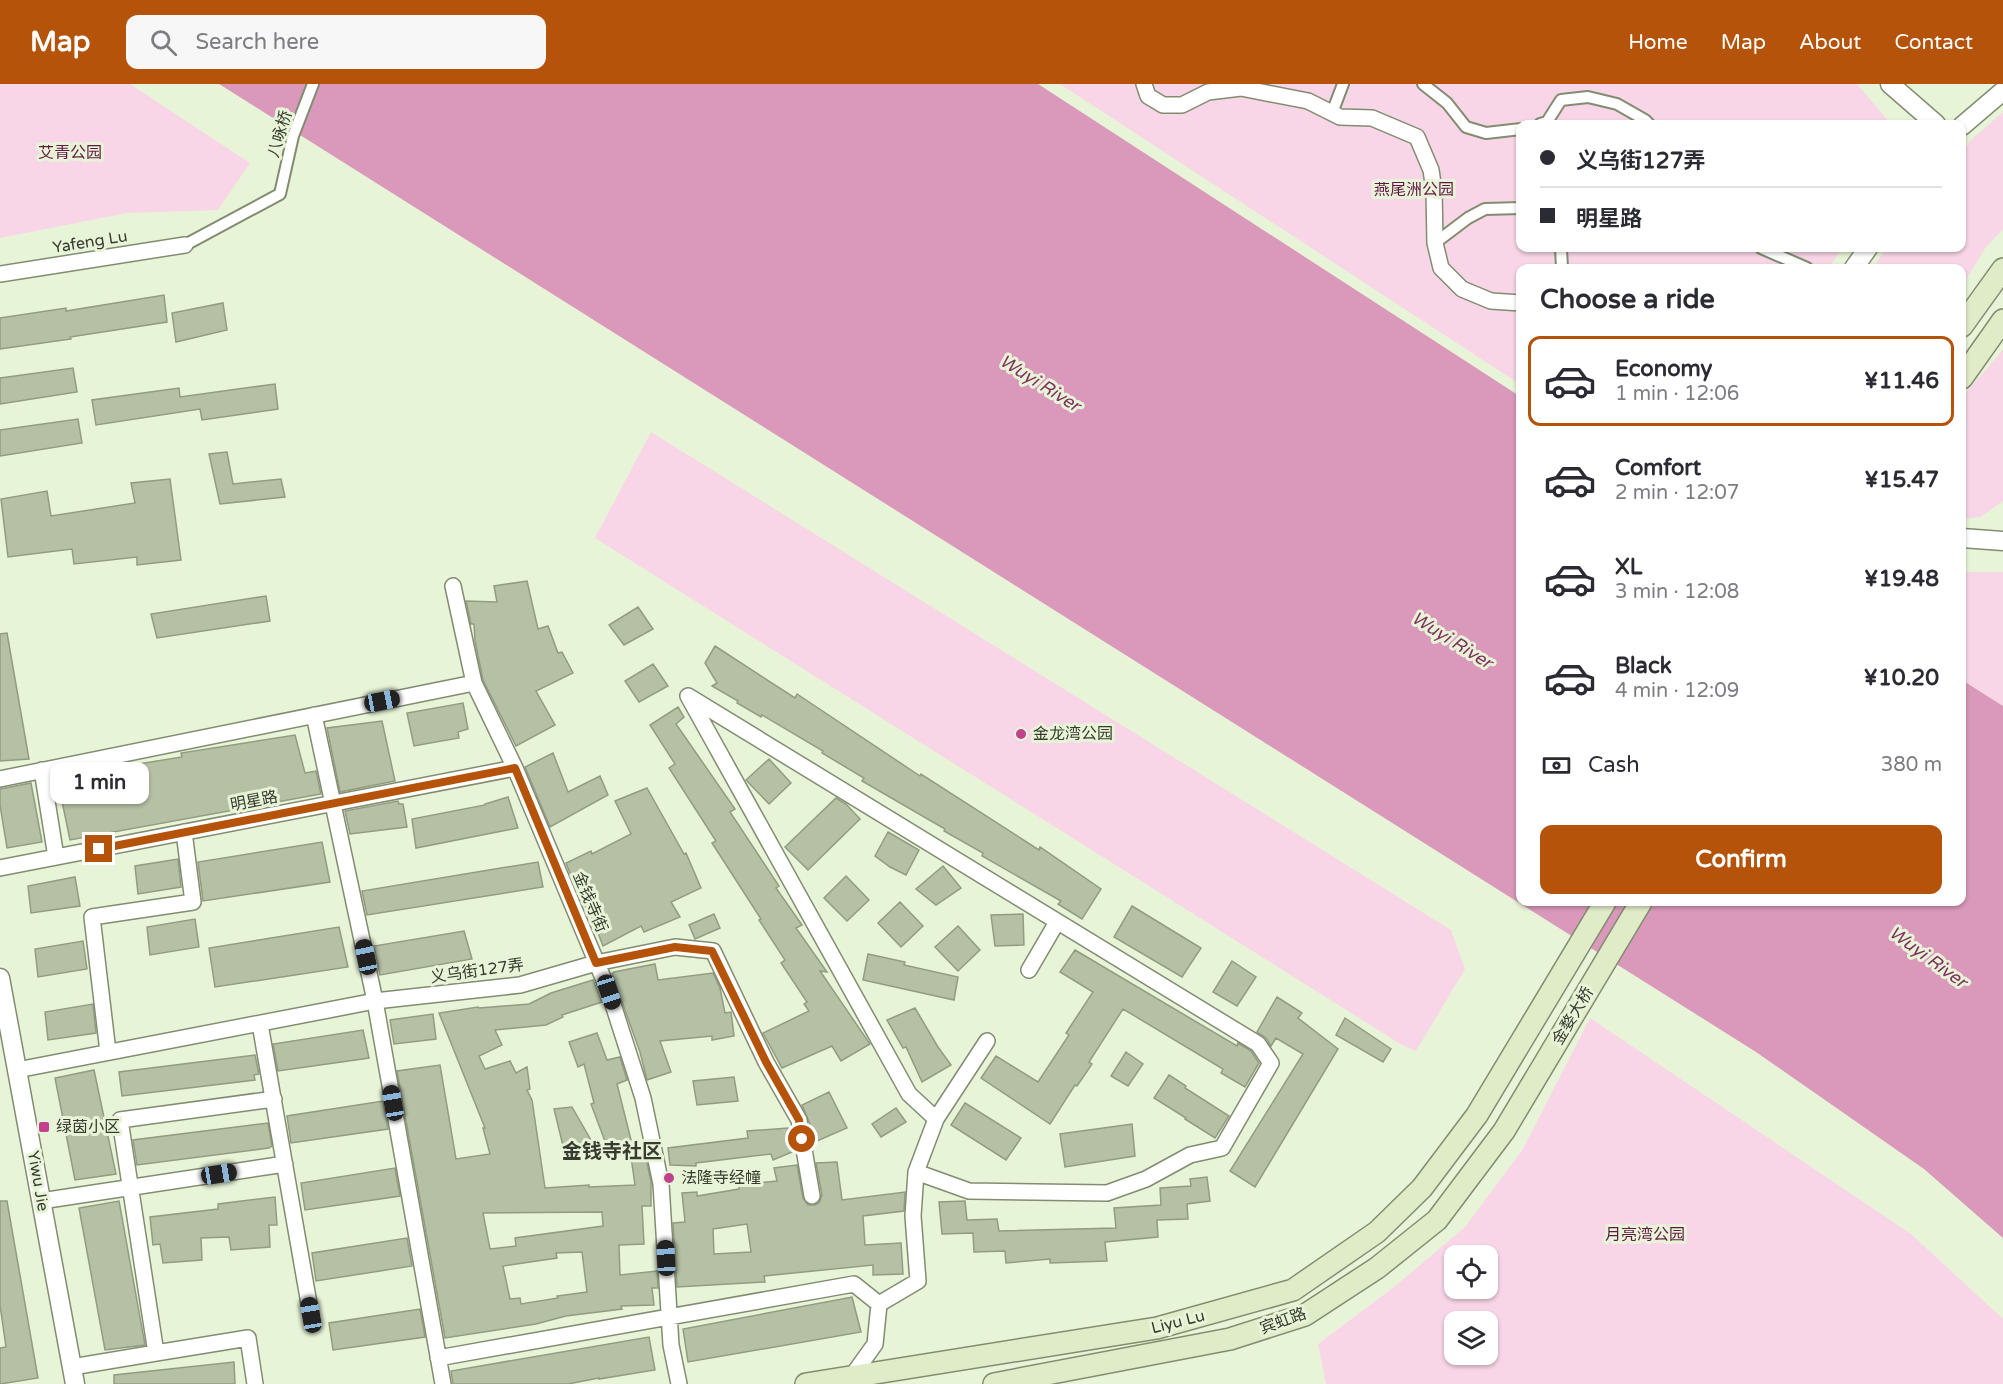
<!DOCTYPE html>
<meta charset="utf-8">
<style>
:root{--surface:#fff;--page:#f7f7f7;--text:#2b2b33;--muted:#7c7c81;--line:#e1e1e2;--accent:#b45309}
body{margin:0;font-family:"Varela Round","Noto Sans SC",sans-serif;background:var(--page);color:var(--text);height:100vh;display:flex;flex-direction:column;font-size:22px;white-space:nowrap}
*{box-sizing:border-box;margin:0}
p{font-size:20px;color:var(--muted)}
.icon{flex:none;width:33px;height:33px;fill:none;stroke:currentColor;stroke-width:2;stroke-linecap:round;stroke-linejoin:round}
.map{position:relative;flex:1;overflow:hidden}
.sheet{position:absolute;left:1516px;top:180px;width:450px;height:642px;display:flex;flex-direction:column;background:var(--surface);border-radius:12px;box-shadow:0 2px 4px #0004}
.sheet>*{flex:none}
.hud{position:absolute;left:1516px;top:36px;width:450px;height:132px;border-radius:12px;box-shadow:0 2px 4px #0004;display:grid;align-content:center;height:132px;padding:0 24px;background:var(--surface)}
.controls{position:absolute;left:1444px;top:1161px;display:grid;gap:12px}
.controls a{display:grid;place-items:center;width:54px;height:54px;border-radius:12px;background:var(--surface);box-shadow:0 2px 4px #0004;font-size:30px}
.end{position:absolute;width:27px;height:27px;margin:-14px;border:8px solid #b45309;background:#fff;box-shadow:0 0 0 3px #fff}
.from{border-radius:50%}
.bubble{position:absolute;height:42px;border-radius:12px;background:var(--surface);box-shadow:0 2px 4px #0004;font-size:20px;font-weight:700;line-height:42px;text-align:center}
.car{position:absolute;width:18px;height:36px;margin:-18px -9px;border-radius:8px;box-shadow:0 0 4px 2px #0007;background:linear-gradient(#222 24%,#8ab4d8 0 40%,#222 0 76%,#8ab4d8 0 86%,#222 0)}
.hud b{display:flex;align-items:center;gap:21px;height:57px;font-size:22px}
.hud b+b{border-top:2px solid var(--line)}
.hud i{width:15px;height:15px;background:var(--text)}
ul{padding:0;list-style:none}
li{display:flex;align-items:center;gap:18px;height:90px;margin:0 12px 9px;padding:0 12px;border:3px solid transparent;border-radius:12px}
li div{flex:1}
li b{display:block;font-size:22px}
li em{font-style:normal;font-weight:700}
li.active{border-color:var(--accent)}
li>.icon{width:54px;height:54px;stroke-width:1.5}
h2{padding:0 24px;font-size:27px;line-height:72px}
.pay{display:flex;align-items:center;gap:15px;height:66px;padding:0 24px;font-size:22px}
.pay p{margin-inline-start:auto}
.action{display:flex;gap:12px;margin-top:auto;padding:12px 24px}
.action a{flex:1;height:69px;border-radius:12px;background:var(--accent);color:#fff;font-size:24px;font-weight:700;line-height:69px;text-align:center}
header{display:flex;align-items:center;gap:36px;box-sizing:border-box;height:84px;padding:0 30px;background:var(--accent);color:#fff}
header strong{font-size:28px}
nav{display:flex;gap:33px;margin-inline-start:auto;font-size:21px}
.search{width:420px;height:54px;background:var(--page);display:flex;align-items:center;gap:15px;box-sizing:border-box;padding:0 21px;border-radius:12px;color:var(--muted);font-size:22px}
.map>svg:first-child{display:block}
</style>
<header>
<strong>Map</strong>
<div class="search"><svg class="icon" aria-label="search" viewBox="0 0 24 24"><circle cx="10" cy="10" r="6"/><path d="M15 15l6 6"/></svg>Search here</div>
<nav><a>Home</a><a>Map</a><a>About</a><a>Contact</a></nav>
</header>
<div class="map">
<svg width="2003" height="1300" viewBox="0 0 2003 1300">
<rect width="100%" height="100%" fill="#e8f4d7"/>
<!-- green -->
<path fill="#f8d6e7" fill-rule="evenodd" d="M0,0H130L250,79L218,126L127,129L0,154Z
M1060,0H1857L1891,40H1521V164H1843L1828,184H1521V301Z
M2003,28V145L1986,163L1962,202V184H1872L1887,164H1962V68L1971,56Z
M2003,266V417L1980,433L1962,435V313Z
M651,348L1451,846L1465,885L1416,967L1402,961L595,454Z
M1966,488H2003V622L1962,596V496Z
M1590,934L1911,1150L2003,1235V1300H1326L1318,1260L1394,1203L1465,1143L1523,1065ZM1455,1172H1488V1204H1455ZM1455,1238H1488V1270H1455Z"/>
<!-- water -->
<path fill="#da99ba" d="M219,0H1038L1521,313V818H1962V596L2003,622V1154L1924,1085L1756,968Z"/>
<!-- building -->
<path fill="#b5c0a4" stroke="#919c81" stroke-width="1.5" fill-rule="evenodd" d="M164,211L167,238L70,253L71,255L0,265V234L66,224V227Z
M223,219L227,246L176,258L172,229Z
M73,284L77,308L0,320V294Z
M275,300L278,325L202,336L200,325L96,341L92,316L179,304L180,313Z
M78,335L82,359L0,372V346Z
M227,368L233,400L281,395L285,413L220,420L209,370Z
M170,395L181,476L137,481V473L74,480L72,465L8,473L1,415L47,407L51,432L135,419L131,399Z
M527,497L538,545L548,542L558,569L562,568L573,589L536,607L555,641L516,662L483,596L475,557L474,540H471L466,517L497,518L494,502Z
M266,512L270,537L157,554L151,530Z
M638,523L653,545L624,561L609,541Z
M7,549L29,675L0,677V550Z
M715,562L795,614L797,610L920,692L921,690L1039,766L1040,763L1101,805L1082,835L1058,820L1061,817L982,772L983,769L944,747L945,745L862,697L864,694L822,669L823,667L762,631L761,633L737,619L738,617L712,602L717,599L705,579Z
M653,580L668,602L639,618L625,597Z
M463,619L468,645L458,648L459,654L414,662L407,629Z
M678,623L684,633L676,640L735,725L730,728L779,802L776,804L802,841L796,844L827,888L820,887L870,960L841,977L832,962L782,984L763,949L809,927L804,920L807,918L781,879L785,876L759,836L761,835L712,759L716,757L669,684L675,680L650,641Z
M382,637L395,697L340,708L327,644Z
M295,651L305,689L316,687L321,710L70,756L57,693L182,673L181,669Z
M553,669L568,708L600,692L608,711L550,743L525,683Z
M769,675L791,699L769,720L746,696Z
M31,699L42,758L7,764L0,721V705Z
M647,704L684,770L686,769L701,804L671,818L680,833L644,848L641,842L603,862L591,831L589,832L578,803L576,804L566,779L591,767L592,770L631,750L615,717Z
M508,713L518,744L416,764L412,735L485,721V720Z
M836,714L846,720L860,735L808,786L785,763Z
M398,717L399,720H403L407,743L350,750L345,727Z
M888,748L919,766L906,791L890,783L875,772Z
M322,758L330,798L203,817L198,778Z
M178,775L181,803L138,810L135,782Z
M538,778L543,803L367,831L362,807Z
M943,782L961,804L936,821L916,805Z
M846,792L869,816L847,837L824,814Z
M75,793L80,822L31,829L28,802Z
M900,818L923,842L901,863L878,839Z
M1132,822L1201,864L1182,893L1114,853Z
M714,830L720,844L695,855L689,841Z
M1023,830L1024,861L995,862L991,831Z
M195,835L199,863L150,871L147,843Z
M958,842L980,866L958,887L935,863Z
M339,843L348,883L215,903L209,864Z
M464,847L472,875L380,891L374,862Z
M83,857L87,885L38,893L35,865Z
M1075,866L1237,962L1238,959L1251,967L1259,979L1245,1003L1221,989L1223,985L1123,925L1089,978L1092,980L1077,1002L1075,1001L1050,1040L981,994L996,972L1038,998L1069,951L1066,949L1093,908L1060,888Z
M868,870L905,878L904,881L958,893L954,916L863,896Z
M1232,877L1256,893L1237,922L1213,908Z
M655,880L658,896L713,889L720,904L725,929L731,928L734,952L712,956V952L660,957L671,988L647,996L640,968L612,890L614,888Z
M593,896L602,918L562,931L563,933L546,941L495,946L502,961L479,972L485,985L510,977L516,989L527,983L530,1005L527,1006L532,1016L545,1104L589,1101V1103L635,1101L631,1073L646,1074L651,1097V1122H642L644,1160L619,1161L620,1191L657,1187L658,1204H652L654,1221L621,1222L622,1225L566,1232L536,1240L445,1254L397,987L440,981L456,1075L490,1070L483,1044H485L439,929L478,923L479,924L529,920L551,909ZM602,1128L603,1142L515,1154L516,1162L490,1165L483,1129ZM582,1168L587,1208L557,1212L558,1214L521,1220L520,1214L510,1215L503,1182L557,1174L556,1169Z
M1277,913L1302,929L1298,934L1338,965L1255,1103L1230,1087L1303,970L1276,954L1271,962L1266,954L1257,948Z
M93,920L96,949L48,956L45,928Z
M915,924L938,963L951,981L922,998L906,963L903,964L887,936Z
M433,930L436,955L394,960L390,936Z
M1345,934L1391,965L1383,978L1336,951Z
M363,946L369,974L278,987L273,960Z
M597,949L607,976L620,973L627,996L617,1000L631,1056L606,1060L591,1020L594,1019L584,980L578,983L569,958Z
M1126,968L1143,980L1128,1002L1111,992Z
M255,971L259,990L254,991L255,996L122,1012L119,988Z
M94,986L116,1090L75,1096L55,994Z
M1169,991L1186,1002L1185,1004L1229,1032L1215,1054L1185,1035L1186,1034L1154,1014Z
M734,993L738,1017L697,1021L693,997Z
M829,1008L847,1044L817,1057L802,1021Z
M383,1017L388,1045L291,1059L287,1032Z
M965,1019L1021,1054L1006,1076L951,1041Z
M572,1023L592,1058L563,1062L554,1025Z
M896,1024L906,1038L881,1053L872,1040Z
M268,1039L272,1062L269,1064L137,1081L133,1056Z
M1132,1040L1135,1072L1065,1083L1060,1050Z
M788,1044L792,1068L773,1076L771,1070L696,1079V1082L670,1081L668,1064L748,1054L747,1047Z
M837,1078L842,1116L905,1108L904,1127L863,1132L865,1161L901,1159L903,1190L873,1191V1181L764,1192L765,1198L677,1203L673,1139L685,1138L682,1109L697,1108V1112L739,1105V1101L777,1097L774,1084L797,1081L803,1114L808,1121H814L819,1119L822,1111L816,1079ZM747,1140L751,1168L714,1170L713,1145Z
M395,1084L400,1112L305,1126L301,1099Z
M1207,1093L1210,1117L1187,1120L1188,1135L1157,1136L1158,1153L1105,1158L1107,1177L1050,1179V1175L1006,1179L1005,1167L974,1168L973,1149L942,1150L939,1118L965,1117L967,1136L997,1135L999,1147L1116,1144L1114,1124L1161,1121L1160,1104L1191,1102L1190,1095Z
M275,1113L277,1141H269L270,1163L231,1166L229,1153L201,1154L202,1176L163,1179L160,1160L153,1161L150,1133L218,1125V1120Z
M0,1117H7L38,1294L0,1300V1264L6,1263L0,1221Z
M119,1117L145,1261L105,1266L79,1124Z
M407,1154L412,1182L316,1197L312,1169Z
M852,1213L861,1248L688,1278L683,1245Z
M420,1225L425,1253L333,1266L329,1239Z
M649,1253L655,1286L599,1295V1294L568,1300H453L451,1287Z
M234,1278L235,1300H114V1291Z"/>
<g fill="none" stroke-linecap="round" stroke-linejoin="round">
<defs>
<path id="pedestrian" d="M1423,0L1447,19L1466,43L1486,49L1521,45
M1332,29L1343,0
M1540,40L1547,38L1561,16L1588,13L1617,20L1645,36L1649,40
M1435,159L1468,134L1485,125L1521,124
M185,161L280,110L293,52L313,0
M1561,164L1562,184
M1761,164L1807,184"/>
<path id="minor" d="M1144,0L1148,12L1163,21H1182L1208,8L1241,4L1308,17L1340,33L1372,34L1417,53L1431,86L1434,106L1435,159L1441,184L1462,205L1491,217L1521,219
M0,190L185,161
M453,502L474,599L515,684L609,908L643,1014L661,1100L671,1261L679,1300
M314,631L375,917L443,1300
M42,686L56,773
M0,695L474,599
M0,784L515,684
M1029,886L1057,838
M260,940L311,1231
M108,968L92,833L193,818L184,748
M17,986L375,917L520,901L596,879L675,863L713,867L766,978L799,1036L812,1112
M916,1088L969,1107L1107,1109L1146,1095L1190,1071L1222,1064L1271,979L1258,960L688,612L909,1010L936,1035
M41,1117L285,1080
M156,1269L248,1254L255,1300
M438,1274L854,1200L879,1220
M72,1283L156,1269L120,1036L274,1015
M852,1292L875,1260L879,1220L918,1197L913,1132L916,1088L936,1035L987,957"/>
<path id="tertiary" d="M1890,0L1936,40
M1962,42L2003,7
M1854,184L1868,164
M1962,454L2003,457
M0,894L75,1300"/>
<path id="secondary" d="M1962,242L2003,185
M1962,294L2003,236
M806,1300L1157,1244L1293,1206L1377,1148L1422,1104L1477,1031L1605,818
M994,1300L1230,1255L1305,1231L1377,1184L1437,1136L1504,1047L1641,818"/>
</defs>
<!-- pedestrian casing -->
<use href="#pedestrian" stroke="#828c71" stroke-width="14"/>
<!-- minor casing -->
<use href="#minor" stroke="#828c71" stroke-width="18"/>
<!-- tertiary casing -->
<use href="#tertiary" stroke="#828c71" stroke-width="21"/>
<!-- secondary casing -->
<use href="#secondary" stroke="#828c71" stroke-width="24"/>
<!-- pedestrian -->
<use href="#pedestrian" stroke="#fff" stroke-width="10"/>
<!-- minor -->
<use href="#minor" stroke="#fff" stroke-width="15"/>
<!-- tertiary -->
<use href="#tertiary" stroke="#fff" stroke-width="18"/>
<!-- secondary -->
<use href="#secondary" stroke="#e0ebc8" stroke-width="21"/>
</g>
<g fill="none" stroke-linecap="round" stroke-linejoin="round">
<!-- route -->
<path stroke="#b45309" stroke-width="8" d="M99,765L515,684L596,879L675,863L712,867L766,978L799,1036L802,1055"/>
</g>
<!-- markers -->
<g fill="#c0418d" stroke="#e8f4d7" stroke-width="2">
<circle cx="1021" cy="650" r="6"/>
<rect x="38" y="1037" width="12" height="12" rx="3"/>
<circle cx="669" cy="1094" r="6"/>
</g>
<g text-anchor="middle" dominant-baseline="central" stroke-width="6" stroke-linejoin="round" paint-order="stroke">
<!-- street labels -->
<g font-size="16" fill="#373b30" stroke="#e8f4d7">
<text transform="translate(280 50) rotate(-73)">八咏桥</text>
<text transform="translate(90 158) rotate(-9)">Yafeng Lu</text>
<text transform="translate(254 717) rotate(-11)">明星路</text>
<text transform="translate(590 818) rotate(67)">金钱寺街</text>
<text transform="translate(477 887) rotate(-8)">义乌街127弄</text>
<text transform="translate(1573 932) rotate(-59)">金婺大桥</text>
<text transform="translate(38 1097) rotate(80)">Yiwu Jie</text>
<text transform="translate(1283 1237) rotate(-20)">宾虹路</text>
<text transform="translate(1178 1238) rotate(-14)">Liyu Lu</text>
</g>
<!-- park labels -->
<g font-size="16" fill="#621645" stroke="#e8f4d7">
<text x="70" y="69">艾青公园</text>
<text x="1414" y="106">燕尾洲公园</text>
<text x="1645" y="1151">月亮湾公园</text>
</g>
<!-- poi labels -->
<g font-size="16" fill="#373b30" stroke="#e8f4d7" text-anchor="start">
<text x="1033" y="650">金龙湾公园</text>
<text x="56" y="1043">绿茵小区</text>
<text x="681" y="1094">法隆寺经幢</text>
</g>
<!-- water labels -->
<g font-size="18" font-style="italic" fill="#803360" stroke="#e8f4d7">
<text transform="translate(1040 299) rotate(32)">Wuyi River</text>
<text transform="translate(1452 556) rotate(32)">Wuyi River</text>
<text transform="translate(1928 873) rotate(36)">Wuyi River</text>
</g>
<!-- quarter labels -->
<g font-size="20" font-weight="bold" fill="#373b30" stroke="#e8f4d7">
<text x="612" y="1068">金钱寺社区</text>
</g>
</g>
</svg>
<div class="controls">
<a><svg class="icon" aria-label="locate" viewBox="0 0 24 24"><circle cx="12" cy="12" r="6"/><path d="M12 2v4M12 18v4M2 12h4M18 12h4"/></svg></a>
<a><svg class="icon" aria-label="layers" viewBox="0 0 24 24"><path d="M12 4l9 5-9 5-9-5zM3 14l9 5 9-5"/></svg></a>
</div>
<i class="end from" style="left:802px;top:1055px"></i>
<i class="end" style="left:99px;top:765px"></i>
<div class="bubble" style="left:50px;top:678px;width:99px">1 min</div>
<i class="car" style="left:382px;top:617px;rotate:79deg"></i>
<i class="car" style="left:366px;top:873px;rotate:348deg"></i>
<i class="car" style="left:609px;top:908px;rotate:162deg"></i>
<i class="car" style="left:393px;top:1019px;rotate:350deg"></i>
<i class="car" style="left:219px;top:1090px;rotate:81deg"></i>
<i class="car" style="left:666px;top:1174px;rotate:357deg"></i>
<i class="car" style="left:311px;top:1231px;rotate:350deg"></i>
<div class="hud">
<b><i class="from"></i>义乌街127弄</b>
<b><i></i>明星路</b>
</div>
<section class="sheet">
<h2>Choose a ride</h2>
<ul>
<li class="active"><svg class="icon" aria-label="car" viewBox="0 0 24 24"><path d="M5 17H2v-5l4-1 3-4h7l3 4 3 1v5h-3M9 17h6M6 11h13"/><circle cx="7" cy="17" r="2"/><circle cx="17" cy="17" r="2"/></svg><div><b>Economy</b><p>1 min · 12:06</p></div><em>¥11.46</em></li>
<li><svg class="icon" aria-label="car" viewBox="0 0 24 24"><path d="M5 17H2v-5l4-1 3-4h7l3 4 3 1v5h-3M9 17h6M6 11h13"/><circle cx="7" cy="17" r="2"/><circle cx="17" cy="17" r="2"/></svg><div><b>Comfort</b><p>2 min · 12:07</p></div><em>¥15.47</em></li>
<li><svg class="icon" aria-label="car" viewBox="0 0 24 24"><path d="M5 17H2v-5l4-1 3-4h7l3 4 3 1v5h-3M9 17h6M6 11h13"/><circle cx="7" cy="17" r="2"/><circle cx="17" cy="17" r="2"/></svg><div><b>XL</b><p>3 min · 12:08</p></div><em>¥19.48</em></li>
<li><svg class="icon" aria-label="car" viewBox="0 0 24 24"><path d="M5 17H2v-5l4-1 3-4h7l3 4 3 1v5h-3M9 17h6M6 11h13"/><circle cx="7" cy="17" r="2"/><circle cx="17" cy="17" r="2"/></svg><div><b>Black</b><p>4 min · 12:09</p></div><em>¥10.20</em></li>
</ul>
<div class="pay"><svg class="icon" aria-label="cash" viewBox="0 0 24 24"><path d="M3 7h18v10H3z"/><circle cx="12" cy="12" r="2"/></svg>Cash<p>380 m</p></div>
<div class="action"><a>Confirm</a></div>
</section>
</div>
